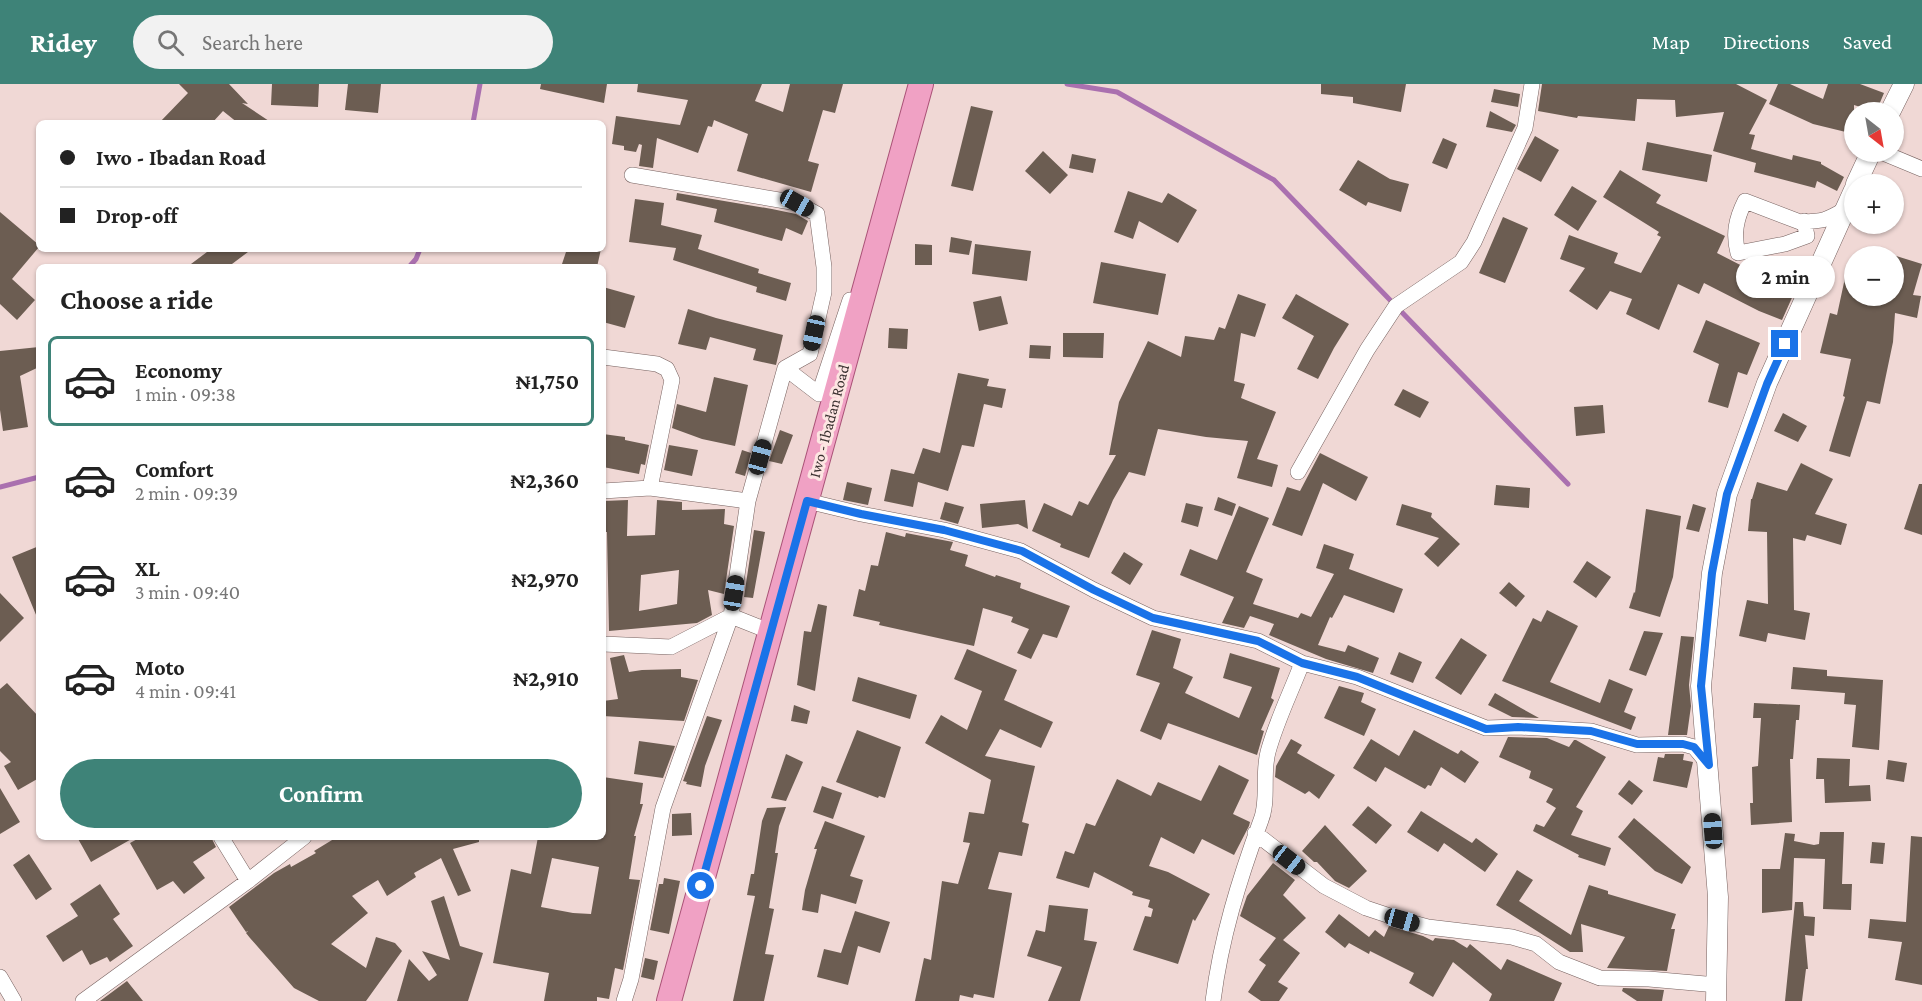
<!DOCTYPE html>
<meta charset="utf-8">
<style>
:root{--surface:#fff;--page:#f2f2f2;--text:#222;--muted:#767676;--line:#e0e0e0;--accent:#3e8378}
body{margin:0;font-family:"Crimson Pro",serif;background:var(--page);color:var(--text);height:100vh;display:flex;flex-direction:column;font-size:22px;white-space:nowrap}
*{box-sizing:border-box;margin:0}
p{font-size:20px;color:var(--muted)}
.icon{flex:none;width:33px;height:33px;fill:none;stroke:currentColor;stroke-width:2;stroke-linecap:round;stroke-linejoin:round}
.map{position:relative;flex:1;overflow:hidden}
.details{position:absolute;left:36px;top:180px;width:570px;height:576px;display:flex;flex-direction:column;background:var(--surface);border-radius:9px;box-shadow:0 2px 4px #0004}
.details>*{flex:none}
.guide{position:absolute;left:36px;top:36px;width:570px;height:132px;border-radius:9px;box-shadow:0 2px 4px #0004;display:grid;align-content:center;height:132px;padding:0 24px;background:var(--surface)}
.needle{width:39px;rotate:149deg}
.fabs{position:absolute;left:1844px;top:18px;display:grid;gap:12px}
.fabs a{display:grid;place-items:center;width:60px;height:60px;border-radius:50%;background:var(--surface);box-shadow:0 2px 4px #0004;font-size:30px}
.end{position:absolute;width:27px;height:27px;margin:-14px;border:8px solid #1a73e8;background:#fff;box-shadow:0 0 0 3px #fff}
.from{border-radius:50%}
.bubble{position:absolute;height:42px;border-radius:21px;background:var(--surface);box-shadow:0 2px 4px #0004;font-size:20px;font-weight:700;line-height:42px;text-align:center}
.car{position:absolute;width:18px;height:36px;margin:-18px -9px;border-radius:8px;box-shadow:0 0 4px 2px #0007;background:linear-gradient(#222 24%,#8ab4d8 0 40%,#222 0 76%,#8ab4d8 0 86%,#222 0)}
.guide b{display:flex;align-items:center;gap:21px;height:57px;font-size:22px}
.guide b+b{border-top:2px solid var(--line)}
.guide i{width:15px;height:15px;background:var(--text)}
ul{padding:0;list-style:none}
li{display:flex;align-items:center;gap:18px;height:90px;margin:0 12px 9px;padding:0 12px;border:3px solid transparent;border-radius:9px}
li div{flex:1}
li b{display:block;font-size:22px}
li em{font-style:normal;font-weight:700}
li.active{border-color:var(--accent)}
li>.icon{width:54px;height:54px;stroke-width:1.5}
h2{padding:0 24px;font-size:27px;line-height:72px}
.action{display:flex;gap:12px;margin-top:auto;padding:12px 24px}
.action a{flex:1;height:69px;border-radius:36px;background:var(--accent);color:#fff;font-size:24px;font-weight:700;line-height:69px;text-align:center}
header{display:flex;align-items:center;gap:36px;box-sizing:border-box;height:84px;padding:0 30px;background:var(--accent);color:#fff}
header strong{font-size:28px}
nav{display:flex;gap:33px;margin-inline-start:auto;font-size:21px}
.search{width:420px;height:54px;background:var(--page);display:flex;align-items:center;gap:15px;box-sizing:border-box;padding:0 21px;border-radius:33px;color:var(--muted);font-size:22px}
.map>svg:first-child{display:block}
</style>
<header>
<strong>Ridey</strong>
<div class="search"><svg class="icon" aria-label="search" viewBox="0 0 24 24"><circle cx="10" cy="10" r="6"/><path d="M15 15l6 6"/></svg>Search here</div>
<nav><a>Map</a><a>Directions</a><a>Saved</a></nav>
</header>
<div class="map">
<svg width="1922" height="917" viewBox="0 0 1922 917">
<rect width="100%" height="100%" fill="#f0d8d5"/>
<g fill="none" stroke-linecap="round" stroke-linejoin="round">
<!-- stream -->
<path stroke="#aa70af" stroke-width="5" d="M1067,0L1117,8L1274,96L1568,400
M473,39L480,0
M409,183L416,175L420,165
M0,403L39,393"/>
</g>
<!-- building -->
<path fill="#6c5d52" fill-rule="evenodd" d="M179,0H229L248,20L242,19L272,39H238L223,27L212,39H159L188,9Z
M272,0H319L318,23L271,21Z
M348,0H381L378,29L345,26Z
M541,0H607L604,19L540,5Z
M638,0H762L755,17L783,28L790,0H843L835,29L823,26L808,77L819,80L811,108L737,87L748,50L714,36L712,43L708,42L698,69L657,54L653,84L639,82L642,61L639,60L636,68L624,66V62L612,60L616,32L680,41L688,16L637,8Z
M1321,0H1406L1401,28L1353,19V13L1321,10Z
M1542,0H1736L1767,16L1749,50L1755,51L1751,65L1792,76L1793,71L1821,78V80L1844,93L1837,107L1817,97L1815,104L1754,88L1756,79L1713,67L1724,28L1676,33L1675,16L1637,15L1635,37L1578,32L1577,34L1538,27Z
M1778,0H1790L1823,15L1828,0H1860L1884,9L1876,28L1854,21V50L1813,40L1769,20Z
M1494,5L1520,10L1518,23L1491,18Z
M971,22L993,27L973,107L951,102Z
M1490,27L1516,41L1512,48L1486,43Z
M1535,52L1559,66L1541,98L1517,85Z
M1443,54L1457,60L1447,85L1432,79Z
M1647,58L1712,71L1707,98L1642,86Z
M1043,67L1068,91L1050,110L1025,87Z
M1072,70L1096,75L1093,89L1069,84Z
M1358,76L1390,95L1409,100L1401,128L1368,118L1366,122L1339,106Z
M1620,86L1661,111L1656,119L1725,152L1717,169L1752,187L1758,175L1774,183L1771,190L1795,207L1782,236L1759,227L1704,199L1699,210L1678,200L1659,246L1626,230L1632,215L1610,207L1597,226L1569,207L1585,184L1560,175L1569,151L1618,169L1614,179L1641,189L1661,153L1657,151L1659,148L1603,113Z
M1572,102L1597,117L1578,147L1554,131Z
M1128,107L1162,119L1168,109L1197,126L1178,159L1139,137L1133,155L1114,148Z
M677,109L772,125L796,130L808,137L802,151L786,144L782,157L714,138L717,125L676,116Z
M635,115L664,119L661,141L702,151L698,165L759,185L758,189L791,199L786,217L756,208L757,203L673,176L676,164L629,158Z
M0,128L39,161V163L12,195L35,216L17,236L0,220Z
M1503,133L1528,144L1505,199L1479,189Z
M951,153L972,157L969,171L949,168Z
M915,160L932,161V181H915Z
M975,160L1031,167L1027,197L972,190Z
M211,165H252L228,183H187Z
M567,165H601L597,183H561Z
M1893,171L1922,180L1913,211L1921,212L1917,234L1895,229L1893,258L1880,320L1867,317L1850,373L1829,367L1845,313L1843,312L1851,275L1820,269L1830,229L1837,231L1848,180L1854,181V212H1893Z
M1101,178L1166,190L1158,231L1093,219Z
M603,203L635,212L625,244L603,238Z
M1238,210L1266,220L1255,253L1241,249L1234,297L1245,300L1241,314L1276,328L1257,375L1278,381L1272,403L1237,394L1248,357L1206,353L1158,345L1145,392L1129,388L1113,416L1089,474L1060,463L1061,460L1032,447L1044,419L1072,432L1079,417L1088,421L1116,371H1109L1119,318L1148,257L1181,273L1185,252L1214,256L1219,243L1225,245Z
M1296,210L1349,240L1334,264L1318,295L1297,285L1314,252L1282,234Z
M1001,212L1008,240L979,247L973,218Z
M688,225L716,234L783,251L776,281L753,276L756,265L710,253L706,266L678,260Z
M1706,236L1760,259L1747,291L1738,288L1728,324L1708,318L1719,280L1693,268Z
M889,244L908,245L907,265L888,264Z
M1063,249H1104L1103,274L1063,273Z
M1030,261L1051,262L1050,275L1029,274Z
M39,263V283L20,292L28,343L3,347L0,326V267Z
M958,289L989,295L987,302L1006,305L1002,324L984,320L974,363L962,361L948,407L918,398L913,423L884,417L891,385L914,390L923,364L940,369Z
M714,293L748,301L735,362L702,355L672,344L677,320L706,328Z
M1403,305L1429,318L1420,334L1394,321Z
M1603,321L1605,349L1576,352L1574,323Z
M1783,329L1807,342L1798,358L1774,347Z
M780,346L793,351L782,380L769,377Z
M603,350L625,353V356L649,361L645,381L641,380L639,390L603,383Z
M669,361L698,366L692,392L664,386Z
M742,366L751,369L745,392L735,389Z
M1320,369L1368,393L1356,417L1323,399L1302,452L1272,441L1287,403L1300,407Z
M1801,379L1833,395L1815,430L1847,440L1841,461L1807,451L1805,457L1793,454L1794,526L1810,529L1805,556L1768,549L1766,558L1739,552L1747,516L1768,520L1767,448L1748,447L1751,415H1752L1757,398L1787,407Z
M847,398L872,404L868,421L843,416Z
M1919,400H1922V451L1904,445Z
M1496,401L1530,404L1529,424L1494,421Z
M1218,413L1236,420L1232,432L1214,426Z
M628,416L627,452L655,451L657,416L682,418V426L725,425L724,440L734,442L724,510L708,506L712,531L697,539L609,547L607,448H603V417ZM679,486L677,520L639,527L641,491Z
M1025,416L1028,445L1018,440L982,444L980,420Z
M945,418L964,423L958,440L940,435Z
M1186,419L1203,423L1198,443L1181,438Z
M1402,420L1432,429L1431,433L1460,460L1438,483L1424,470L1439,454L1396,441Z
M1693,420L1706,424L1699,448L1686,445Z
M1239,422L1269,434L1246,488L1263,495L1253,520L1298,534L1301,529L1311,533L1334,490L1316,484L1324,460L1354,470L1349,485L1403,505L1394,529L1344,511L1332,534L1330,533L1318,561L1345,568L1348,561L1379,574L1373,589L1326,575L1269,551L1274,540L1250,532L1244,544L1222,539L1234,513L1180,491L1190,465L1217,476Z
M1646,425L1681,432L1673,493L1660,533L1629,524L1634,508L1635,509Z
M754,446L765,448L753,514L744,513Z
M886,448L905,453L906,449L953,458L950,466L968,471L965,482L995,493L996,491L1021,499L1020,504L1070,522L1057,554L1043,550L1031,575L1017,569L1029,545L1011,538L1013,533L983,524L974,562L879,541L880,538L853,532L859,505L865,507L871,481L878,482Z
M39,462V538L12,473Z
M1124,468L1143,480L1130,501L1111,489Z
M1587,477L1611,493L1596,514L1573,498Z
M1509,498L1525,512L1516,523L1499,509Z
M0,509L24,534L0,558Z
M818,520L827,522L815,607L797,601L804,547L811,548Z
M1547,526L1578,542L1550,598L1600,619L1609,595L1633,605L1624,628L1636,633L1631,646L1502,597L1533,534L1541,538Z
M1152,546L1181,555L1173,584L1193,593L1185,609L1239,634L1252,603L1223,594L1230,569L1280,584L1271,614L1274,616L1261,646L1264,647L1257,671L1168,639L1161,656L1140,647L1160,599L1136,591Z
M1644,547L1663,549L1646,592L1629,586Z
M1681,552L1694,553L1689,601L1691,622L1687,651H1668Z
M1461,554L1487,571L1461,611L1435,594Z
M967,565L1017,586L1004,616L1053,638L1041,664L1000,645L985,672L1035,682L1022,738L1029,740L1022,772L999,768L988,805L1012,809L994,914L974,910L973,914L960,911L959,917H915L924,874L931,876L942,797L958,800L970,759L963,758L969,728L984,730L991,696L925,659L941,631L967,646L982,607L954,595Z
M1399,568L1422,578L1413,599L1390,590Z
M624,571L629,588L642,586L681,585V593L698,596L684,637L603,632V617L618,615L610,574Z
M1793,583L1827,586V592L1883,596L1879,666L1852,663L1856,621L1844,620L1845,609L1791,605Z
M858,593L917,611L910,635L852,617Z
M7,599L39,633V694L18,706L4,682L11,678L0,667V605Z
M1339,602L1364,609L1361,618L1376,625L1364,652L1324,634Z
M1495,609L1521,624L1539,634L1512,633L1488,621Z
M1754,619L1800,621L1799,636H1796L1793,675H1790L1792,738L1751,741L1750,719H1753L1752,683L1758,682L1761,634H1753Z
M794,621L810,627L807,640L791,637Z
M707,632L722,636L705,682L701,703L686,700L687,698L683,697Z
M857,646L901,663L885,714L879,712L878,714L836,698Z
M1414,646L1458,670L1461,666L1479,678L1465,699L1441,683L1431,702L1428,701L1425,705L1385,683L1376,698L1353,684L1371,655L1399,672Z
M1508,653L1547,654L1569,663L1574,656H1576L1606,673L1576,723L1583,727L1571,751L1611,764L1605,782L1578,773L1579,771L1533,747L1536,740L1544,743L1556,724L1546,718L1553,705L1529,694L1531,687L1499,673Z
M1291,655L1302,661L1297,669L1335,691L1319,715L1309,707L1305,710L1275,693L1276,682Z
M639,657L675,662L663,694L634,690Z
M786,670L803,678L786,717L771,714Z
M1665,670H1684L1683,676L1693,678L1687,704L1653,697L1658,673L1664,674Z
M1817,674L1850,675L1849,702L1870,701L1871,717L1825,719L1824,695H1816Z
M1888,676L1907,679L1904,698L1886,695Z
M1219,681L1249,696L1233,730L1250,738L1249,742L1234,771L1202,755L1194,770L1161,753L1149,782L1168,788L1210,810L1195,837L1193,835L1178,880L1133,866L1145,832L1151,833L1153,825L1148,823L1150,816L1132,811L1133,808L1094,788L1089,804L1056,794L1065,767L1074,770L1086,739L1095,742L1117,695L1151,712L1158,698L1201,717Z
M603,693L643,699L640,720H643L634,752H636L629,795L640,796L623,886L615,884L609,915L597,913V917H544L549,889L493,879L511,785L531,790L538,753H603ZM552,774L599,783L591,830L573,829L541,823Z
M1629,696L1643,707L1632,721L1618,710Z
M822,702L842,709L833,735L813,728Z
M0,704L20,738L0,750Z
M1368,722L1392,741L1376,760L1352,741Z
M786,723L779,742L775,769H778L769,824L774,825L765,870L774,871L764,917H733L755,812L747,811L751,790H754L762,737L767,724Z
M1421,727L1472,759L1476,754L1498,770L1485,788L1444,759L1438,768L1407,748Z
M691,729L692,751L672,752V730Z
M1634,734L1691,783L1682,800L1655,787L1618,753Z
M825,737L865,752L850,792L863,796L856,820L821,810L818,829L802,826L805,806L817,765H814Z
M1325,741L1367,787L1349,804L1335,797L1317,778H1314L1302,767Z
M1820,748H1844L1842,800H1852L1851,826L1823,825L1825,775L1794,774L1792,826L1762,829V785H1780L1785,749L1795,750L1794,757L1814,761L1819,760Z
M1911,752L1922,753V901L1895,896L1902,858L1868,854L1870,835L1906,838Z
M77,753H135L91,778Z
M141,753H211L216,763L193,778L205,794L184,810L173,797L157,806L130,759Z
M337,753H479V758L453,765L471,807L458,812L441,774L414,789L416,793L387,812L378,796L352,812L368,829L331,860L366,884L376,853L395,859L402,867L366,917H319L294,904L250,854L246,849L248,847L246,848L229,823L274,789L290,780L291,783L316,769L314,767Z
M1872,758L1885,759L1883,780L1870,779Z
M29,770L52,805L36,816L13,781Z
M1273,779L1295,796L1283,811L1306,834L1283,856L1300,869L1278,898L1288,904L1279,917H1261L1248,908L1266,881L1259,876L1276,854L1240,832L1247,812Z
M1517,786L1533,796L1519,817L1571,851L1589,801L1608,807V810L1676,830L1671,845H1675L1667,887L1607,884L1625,853L1581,840L1583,868H1570L1496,821Z
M664,794L680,797L669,850L650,846L659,800H663Z
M100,800L120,830L113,835L133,862L110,878L107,873L90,881L82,866L63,878L46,852L78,832L70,820Z
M444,812L460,862L483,869L468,917H397L409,875L429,897L437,891L422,867L450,876L431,817Z
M1795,818H1803L1804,832L1815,833L1814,852L1805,851L1808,885H1806L1802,917H1785Z
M1049,821L1088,825L1084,856L1097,858L1080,917H1048L1062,883L1027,872L1036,846L1045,848Z
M855,827L890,838L880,869L858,862L848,901L817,893L824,865L841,869Z
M1339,830L1369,853L1375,846L1384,853L1389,842L1423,852L1433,857L1435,854L1454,856L1467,864L1470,860L1501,886L1507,875L1562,899L1554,917H1489L1492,910L1453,878L1433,913L1409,899L1414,889L1370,867L1369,870L1349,859L1345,864L1325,848Z
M645,874L658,877L654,896L641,893Z
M127,897L143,917H100Z
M1623,904L1648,905L1664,906L1662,917H1637L1622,907Z"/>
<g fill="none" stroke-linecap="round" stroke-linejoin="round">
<defs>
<path id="minor" d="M1881,68L1922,85
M632,91L797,119L817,130L824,183V208L810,270L785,284L819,310L850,216
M1804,137L1807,152L1785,160L1738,169C1733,150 1736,135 1745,117L1800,138C1824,137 1825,137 1846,125
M603,273L657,280L667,285L672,296L650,404
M1298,388L1367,266L1396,222L1461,178L1474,158L1525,44L1532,0
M603,407L650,404L748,417
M807,417L861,430L944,446L1021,467L1094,506L1153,534L1258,557L1302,579L1357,593L1486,644L1518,643L1591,647L1637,661L1683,660L1694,663L1709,681
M603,560L671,563L731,532L771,548
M1255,749L1324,802L1366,824L1402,836L1428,843L1512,853L1536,860L1559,878L1600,894L1649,895L1717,901
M221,753L248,797
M0,893L14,917
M83,917L248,797L304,753
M624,917L631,895L663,724L731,532L748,417L785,284
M1213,917C1221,854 1239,796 1261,736C1269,716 1262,690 1268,668C1276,638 1291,608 1302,579"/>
<path id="tertiary" d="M1890,28L1904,0
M1856,100L1871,68
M1716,917L1718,813L1701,602L1712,489L1727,410L1767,299L1854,106"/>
<path id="primary" d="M669,917L921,0"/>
</defs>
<!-- minor casing -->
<use href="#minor" stroke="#76615f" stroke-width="16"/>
<!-- tertiary casing -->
<use href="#tertiary" stroke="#76615f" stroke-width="21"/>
<!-- primary casing -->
<use href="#primary" stroke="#aa5277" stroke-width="26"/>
<!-- minor -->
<use href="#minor" stroke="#fff" stroke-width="15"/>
<!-- tertiary -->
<use href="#tertiary" stroke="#fff" stroke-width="20"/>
<!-- primary -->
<use href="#primary" stroke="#f0a1c4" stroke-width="24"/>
</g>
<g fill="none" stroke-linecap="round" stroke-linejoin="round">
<!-- route -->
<path stroke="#1a73e8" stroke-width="8" d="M701,802L807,417L861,430L944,446L1022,467L1094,506L1153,534L1258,557L1302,579L1357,593L1486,645L1518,643L1591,647L1637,660H1683L1694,663L1709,681L1701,602L1712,489L1727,410L1767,300L1785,260"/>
</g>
<g text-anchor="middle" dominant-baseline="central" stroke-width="6" stroke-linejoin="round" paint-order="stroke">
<!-- street labels -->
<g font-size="16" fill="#3b3231" stroke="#fde5e2">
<text transform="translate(829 337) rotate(-75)">Iwo - Ibadan Road</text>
</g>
</g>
</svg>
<div class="fabs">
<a><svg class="needle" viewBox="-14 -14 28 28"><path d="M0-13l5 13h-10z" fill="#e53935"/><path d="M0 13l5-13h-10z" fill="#767676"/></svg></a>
<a>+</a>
<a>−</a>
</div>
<i class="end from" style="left:701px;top:802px"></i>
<i class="end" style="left:1785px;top:260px"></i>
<div class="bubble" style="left:1736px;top:172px;width:99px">2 min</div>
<i class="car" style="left:797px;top:119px;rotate:119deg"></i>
<i class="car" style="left:814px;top:249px;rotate:192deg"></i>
<i class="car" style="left:760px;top:373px;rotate:15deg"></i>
<i class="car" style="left:734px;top:509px;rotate:9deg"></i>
<i class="car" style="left:1713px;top:747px;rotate:356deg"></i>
<i class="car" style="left:1289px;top:776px;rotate:128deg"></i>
<i class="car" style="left:1402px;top:836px;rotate:106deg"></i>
<div class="guide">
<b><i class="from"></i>Iwo - Ibadan Road</b>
<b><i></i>Drop-off</b>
</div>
<section class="details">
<h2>Choose a ride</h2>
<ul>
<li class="active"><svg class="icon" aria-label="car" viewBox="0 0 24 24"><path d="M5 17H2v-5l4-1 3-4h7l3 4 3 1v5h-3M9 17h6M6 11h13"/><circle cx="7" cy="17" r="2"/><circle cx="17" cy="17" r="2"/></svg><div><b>Economy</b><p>1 min · 09:38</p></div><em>₦1,750</em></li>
<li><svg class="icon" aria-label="car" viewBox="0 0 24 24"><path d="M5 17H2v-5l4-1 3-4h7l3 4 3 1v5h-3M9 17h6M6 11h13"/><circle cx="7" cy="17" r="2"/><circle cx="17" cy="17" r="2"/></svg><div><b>Comfort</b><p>2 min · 09:39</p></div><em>₦2,360</em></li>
<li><svg class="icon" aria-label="car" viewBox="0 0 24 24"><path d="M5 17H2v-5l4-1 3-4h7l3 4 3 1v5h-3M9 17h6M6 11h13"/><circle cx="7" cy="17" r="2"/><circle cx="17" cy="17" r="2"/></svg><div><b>XL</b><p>3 min · 09:40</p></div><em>₦2,970</em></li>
<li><svg class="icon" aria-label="car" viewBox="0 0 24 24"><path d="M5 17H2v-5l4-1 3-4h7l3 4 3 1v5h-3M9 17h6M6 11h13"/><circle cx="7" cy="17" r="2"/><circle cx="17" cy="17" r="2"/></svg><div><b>Moto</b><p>4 min · 09:41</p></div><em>₦2,910</em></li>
</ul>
<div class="action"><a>Confirm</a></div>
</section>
</div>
